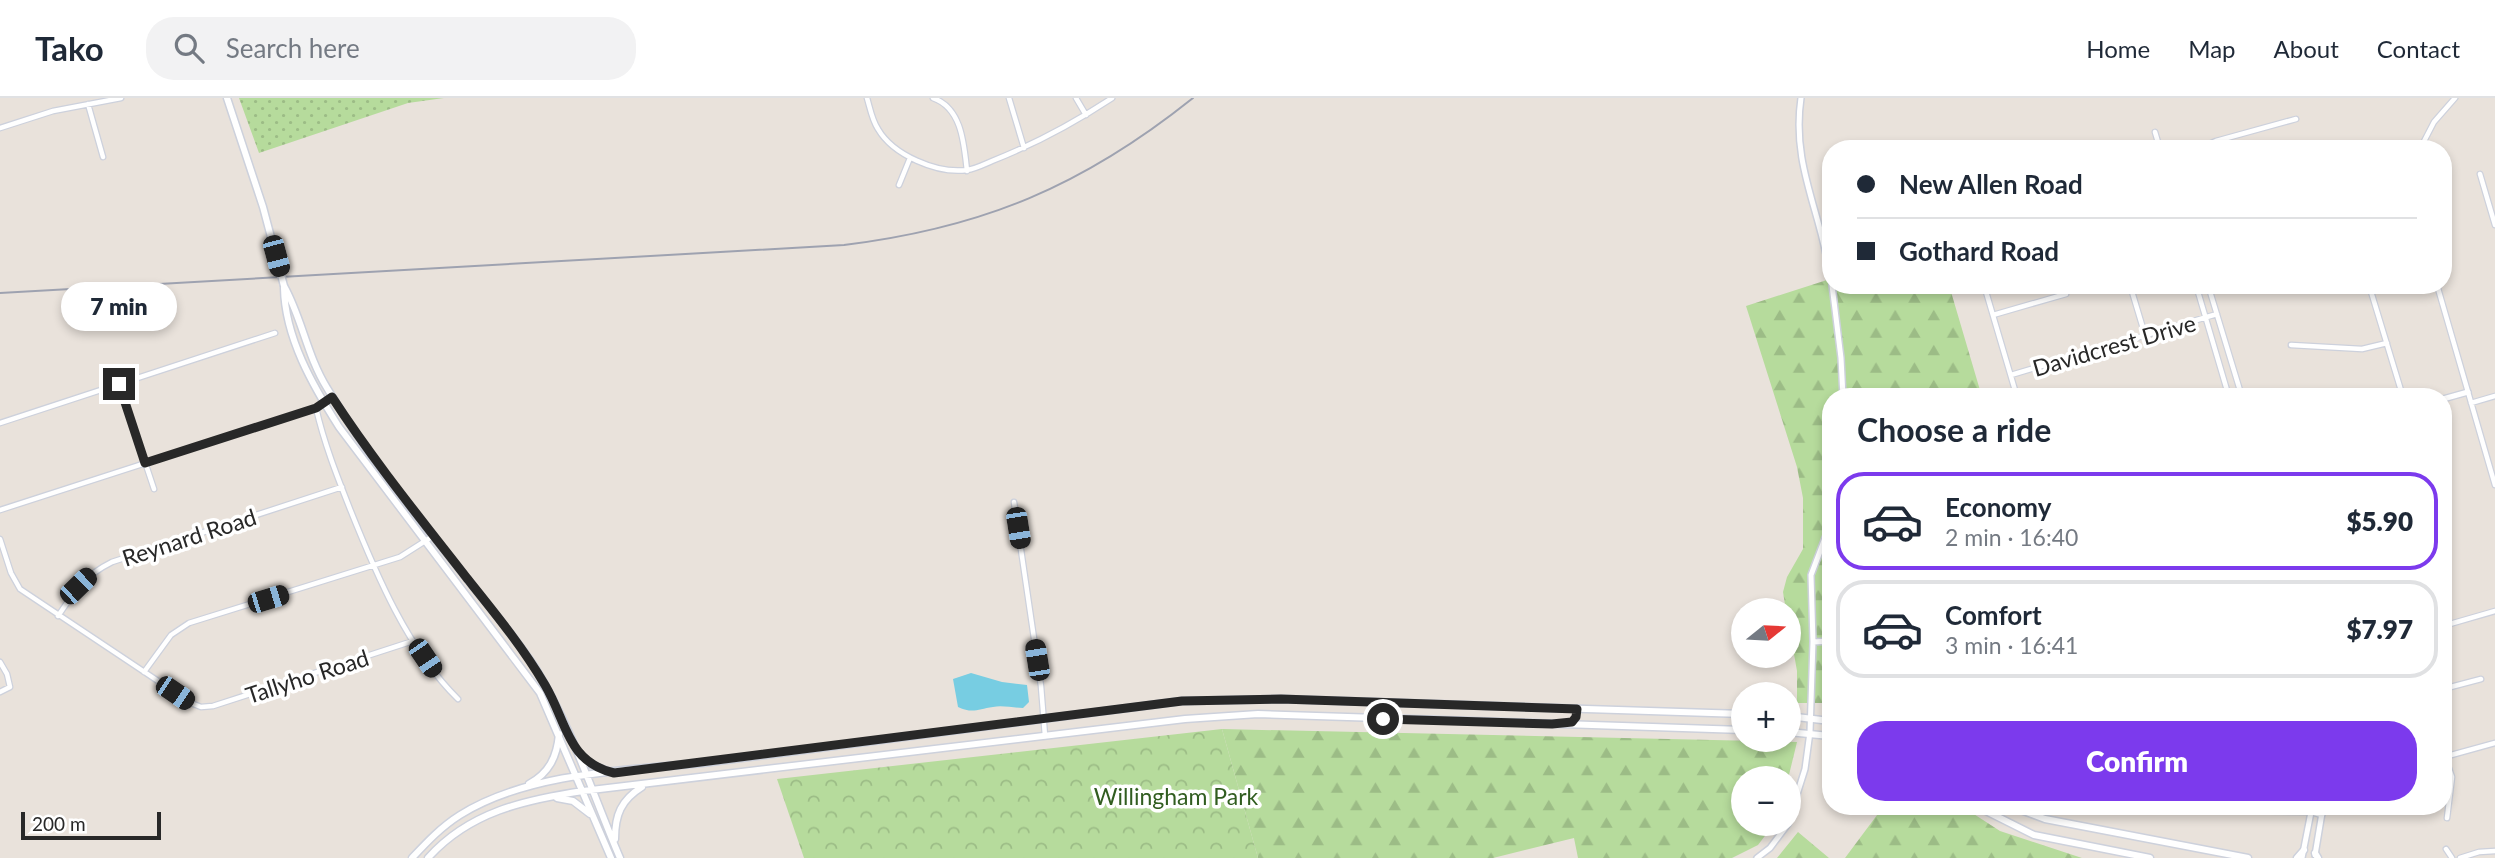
<!DOCTYPE html>
<meta charset="utf-8">
<style>
:root{--surface:#fff;--page:#f2f2f3;--text:#1f2937;--muted:#747a83;--line:#e0e1e3;--accent:#7c3aed}
body{margin:0;font-family:Lato,sans-serif;background:var(--page);color:var(--text);height:100vh;display:flex;flex-direction:column;font-size:26px;white-space:nowrap}
*{box-sizing:border-box;margin:0}
p{font-size:23px;color:var(--muted)}
.icon{flex:none;width:38px;height:38px;fill:none;stroke:currentColor;stroke-width:2;stroke-linecap:round;stroke-linejoin:round}
.map{position:relative;flex:1;overflow:hidden}
.drawer{position:absolute;left:1822px;top:290px;width:630px;height:427px;display:flex;flex-direction:column;background:var(--surface);border-radius:28px;box-shadow:0 4px 10px #0003}
.drawer>*{flex:none}
.top-card{position:absolute;left:1822px;top:42px;width:630px;height:154px;border-radius:28px;box-shadow:0 4px 10px #0003;display:grid;align-content:center;height:154px;padding:0 35px;background:var(--surface)}
.needle{width:46px;rotate:72deg}
.fabs{position:absolute;left:1731px;top:500px;display:grid;gap:14px}
.fabs a{display:grid;place-items:center;width:70px;height:70px;border-radius:50%;background:var(--surface);box-shadow:0 4px 10px #0003;font-size:35px}
.scale{position:absolute;left:21px;bottom:18px;width:140px;box-sizing:border-box;padding-left:7px;border:4px solid #282828;border-top:0;font-size:19px;line-height:24px;white-space:nowrap;color:#282828;-webkit-text-stroke:5px #fff;paint-order:stroke}
.end{position:absolute;width:32px;height:32px;margin:-16px;border:9px solid #282828;background:#fff;box-shadow:0 0 0 4px #fff}
.from{border-radius:50%}
.bubble{position:absolute;height:49px;border-radius:24px;background:var(--surface);box-shadow:0 4px 10px #0003;font-size:23px;font-weight:800;line-height:49px;text-align:center}
.car{position:absolute;width:21px;height:42px;margin:-21px -10px;border-radius:9px;box-shadow:0 0 5px 2px #0007;background:linear-gradient(#222 24%,#8ab4d8 0 40%,#222 0 76%,#8ab4d8 0 86%,#222 0)}
.top-card b{display:flex;align-items:center;gap:24px;height:66px;font-size:26px}
.top-card b+b{border-top:2px solid var(--line)}
.top-card i{width:18px;height:18px;background:var(--text)}
ul{padding:0;list-style:none}
li{display:flex;align-items:center;gap:21px;height:98px;margin:0 14px 10px;padding:0 21px;border:4px solid var(--line);border-radius:28px}
li div{flex:1}
li b{display:block;font-size:26px}
li em{font-style:normal;font-weight:800}
li.selected{border-color:var(--accent)}
li>.icon{width:63px;height:63px;stroke-width:1.5}
h2{padding:0 35px;font-size:32px;line-height:84px}
.cta{display:flex;gap:14px;margin-top:auto;padding:14px 35px}
.cta a{flex:1;height:80px;border-radius:28px;background:var(--accent);color:#fff;font-size:28px;font-weight:800;line-height:80px;text-align:center}
header{display:flex;align-items:center;gap:42px;box-sizing:border-box;height:98px;padding:0 35px;background:var(--surface);border-bottom:2px solid var(--line)}
header strong{font-size:33px}
nav{display:flex;gap:38px;margin-inline-start:auto;font-size:24px}
.search{width:490px;height:63px;background:var(--page);display:flex;align-items:center;gap:18px;box-sizing:border-box;padding:0 24px;border-radius:28px;color:var(--muted);font-size:26px}
.map>svg:first-child{display:block}
</style>
<header>
<strong>Tako</strong>
<div class="search"><svg class="icon" aria-label="search" viewBox="0 0 24 24"><circle cx="10" cy="10" r="6"/><path d="M15 15l6 6"/></svg>Search here</div>
<nav><a>Home</a><a>Map</a><a>About</a><a>Contact</a></nav>
</header>
<div class="map">
<svg width="2495" height="760" viewBox="0 0 2495 760">
<defs>
<pattern id="grass-dots" width="8" height="8" patternUnits="userSpaceOnUse" patternTransform="scale(1.75)"><rect width="8" height="8" fill="#b6db9c"/><path d="M2 2h.1M6 6h.1" fill="none" stroke="#9cbc86" stroke-width="1.8" stroke-linecap="round"/></pattern>
<pattern id="forest-firs" width="22" height="20" patternUnits="userSpaceOnUse" patternTransform="scale(1.75)"><rect width="22" height="20" fill="#b6db9c"/><path d="M5 1l3.5 6h-7zM16 11l3.5 6h-7z" fill="#9cbc86"/></pattern>
<pattern id="park-crowns" width="20" height="18" patternUnits="userSpaceOnUse" patternTransform="scale(1.75)"><rect width="20" height="18" fill="#b6db9c"/><path d="M2 6a3 3 0 1 1 6 0M12 15a3 3 0 1 1 6 0" fill="none" stroke="#9cbc86"/></pattern>
</defs>
<rect width="100%" height="100%" fill="#e9e2db"/>
<!-- grass -->
<path fill="url(#grass-dots)" d="M239,0H444L408,5L259,55Z"/>
<!-- forest -->
<path fill="url(#forest-firs)" d="M1830,181V187H1949L1982,299H1830V605H1797V573L1789,528L1788,513H1786L1783,494L1787,479L1803,451V400L1797,369L1746,208Z
M1222,631L1797,644L1788,681H1743V726H1774L1758,747L1732,760H1578L1574,740L1493,760H1258Z
M1883,709H1963L2000,733L2082,760H1845Z
M1798,734L1829,760H1777Z"/>
<!-- park -->
<path fill="url(#park-crowns)" d="M1222,631L1258,760H804L777,681Z"/>
<!-- water -->
<path fill="#77cde2" d="M971,575L1002,584L1027,587L1029,604L1023,610C1014,610 1002,607 993,609C978,611 973,616 958,609L953,581Z"/>
<g fill="none" stroke-linecap="round" stroke-linejoin="round">
<defs>
<path id="minor" d="M867,0C870,10 872,22 878,31C893,57 937,76 967,72C975,71 985,66 992,63C1035,46 1074,25 1112,0
M933,0C962,10 964,46 967,73
M1009,0L1024,50
M1076,0L1086,17
M88,6L103,59
M0,30L53,13L121,0
M2155,34L2160,51
M2197,51L2216,43L2296,21
M2420,51L2434,24L2455,0
M2480,76L2495,127
M899,87L910,60
M1984,187L2017,299
M2130,187L2145,237
M2196,187L2229,299
M2208,187L2242,299
M2369,187L2403,299
M2437,187L2495,387
M2197,191L2221,187
M1993,217L2066,196
M2291,247L2362,251L2387,245
M2011,277L2217,216
M119,286L154,391
M2471,305L2495,298
M316,310C324,345 337,378 350,411C376,476 408,552 458,601
M0,325L275,235
M1014,404L1041,588L1045,638
M0,412L316,310L332,299
M0,441L11,475L20,491L191,605L201,609L213,608L413,543
M2443,514L2447,527
M58,518C75,493 84,478 112,464L342,389
M2443,528L2495,513
M0,564L7,576L10,589L0,594
M144,574L171,537L189,525L400,459L433,438
M2443,591L2481,581
M2444,659L2495,645
M2445,659L2452,679L2447,720
M2219,709L2228,713L2311,714L2322,717
M2446,751L2452,760
M2460,760L2479,754L2495,753"/>
<path id="tertiary" d="M1801,0C1791,68 1822,115 1830,179
M1832,187L1841,260L1843,299
M2443,301L2468,294
M1813,544L1830,543
M1788,725L1805,671L1810,634L1813,544L1811,477L1830,427
M2315,757L2323,709
M1757,760L1770,750L1788,726
M2302,760L2312,709"/>
<path id="secondary" d="M227,0L263,109L276,158
M284,188C302,220 307,258 327,290C369,361 424,426 475,491C496,517 518,543 536,571C572,630 593,697 620,760
M284,190C285,240 313,288 339,329L540,595L611,760
M1788,618L1830,623
M1788,634L1830,638
M581,659L589,666L608,673
M529,686C549,675 557,659 559,636
M557,700L573,703L590,716
M1978,709L2034,737L2150,760
M2013,709L2045,721L2248,760
M615,741C615,717 621,702 642,689
M2315,755L2318,760
M412,760C427,744 441,729 460,717C527,675 625,672 703,665L1182,603L1281,601L1743,616
M428,760C469,714 524,702 583,693L1185,621L1258,616L1743,632
M2297,760L2304,752"/>
</defs>
<!-- minor casing -->
<use href="#minor" stroke="#cdd1dc" stroke-width="7"/>
<!-- tertiary casing -->
<use href="#tertiary" stroke="#cdd1dc" stroke-width="8"/>
<!-- secondary casing -->
<use href="#secondary" stroke="#cdd1dc" stroke-width="9"/>
<!-- minor -->
<use href="#minor" stroke="#fff" stroke-width="4.5"/>
<!-- tertiary -->
<use href="#tertiary" stroke="#fff" stroke-width="5"/>
<!-- secondary -->
<use href="#secondary" stroke="#fff" stroke-width="6"/>
<!-- rail -->
<path stroke="#9ea2b0" stroke-width="2" d="M0,195L844,147C983,130 1083,88 1193,0"/>
<defs>
<path id="secondary-bridge" d="M276,158L284,188"/>
</defs>
<!-- secondary-bridge casing -->
<use href="#secondary-bridge" stroke="#cdd1dc" stroke-width="9" stroke-linecap="butt"/>
<!-- secondary-bridge -->
<use href="#secondary-bridge" stroke="#fff" stroke-width="6"/>
</g>
<g fill="none" stroke-linecap="round" stroke-linejoin="round">
<!-- route -->
<path stroke="#282828" stroke-width="9" d="M119,286L145,365L316,310L332,299C373,362 420,420 466,479C494,514 522,548 545,587C567,624 567,664 614,675L1182,603L1281,601L1577,611L1576,619L1572,624L1552,626L1383,621"/>
</g>
<g text-anchor="middle" dominant-baseline="central" stroke-width="7" stroke-linejoin="round" paint-order="stroke">
<!-- street labels -->
<g font-size="23" fill="#282828" stroke="#fff">
<text transform="translate(2114 247) rotate(-16)">Davidcrest Drive</text>
<text transform="translate(189 439) rotate(-18)">Reynard Road</text>
<text transform="translate(307 578) rotate(-18)">Tallyho Road</text>
</g>
<!-- park labels -->
<g font-size="23" fill="#315d20" stroke="#fff">
<text x="1176" y="698">Willingham Park</text>
</g>
</g>
</svg>
<div class="fabs">
<a><svg class="needle" viewBox="-14 -14 28 28"><path d="M0-13l5 13h-10z" fill="#e53935"/><path d="M0 13l5-13h-10z" fill="#747a83"/></svg></a>
<a>+</a>
<a>−</a>
</div>
<div class="scale">200 m</div>
<i class="end from" style="left:1383px;top:621px"></i>
<i class="end" style="left:119px;top:286px"></i>
<div class="bubble" style="left:61px;top:184px;width:116px">7 min</div>
<i class="car" style="left:276px;top:158px;rotate:165deg"></i>
<i class="car" style="left:1018px;top:430px;rotate:171deg"></i>
<i class="car" style="left:78px;top:488px;rotate:46deg"></i>
<i class="car" style="left:268px;top:501px;rotate:73deg"></i>
<i class="car" style="left:425px;top:560px;rotate:146deg"></i>
<i class="car" style="left:1037px;top:562px;rotate:351deg"></i>
<i class="car" style="left:175px;top:595px;rotate:124deg"></i>
<div class="top-card">
<b><i class="from"></i>New Allen Road</b>
<b><i></i>Gothard Road</b>
</div>
<section class="drawer">
<h2>Choose a ride</h2>
<ul>
<li class="selected"><svg class="icon" aria-label="car" viewBox="0 0 24 24"><path d="M5 17H2v-5l4-1 3-4h7l3 4 3 1v5h-3M9 17h6M6 11h13"/><circle cx="7" cy="17" r="2"/><circle cx="17" cy="17" r="2"/></svg><div><b>Economy</b><p>2 min · 16:40</p></div><em>$5.90</em></li>
<li><svg class="icon" aria-label="car" viewBox="0 0 24 24"><path d="M5 17H2v-5l4-1 3-4h7l3 4 3 1v5h-3M9 17h6M6 11h13"/><circle cx="7" cy="17" r="2"/><circle cx="17" cy="17" r="2"/></svg><div><b>Comfort</b><p>3 min · 16:41</p></div><em>$7.97</em></li>
</ul>
<div class="cta"><a>Confirm</a></div>
</section>
</div>
